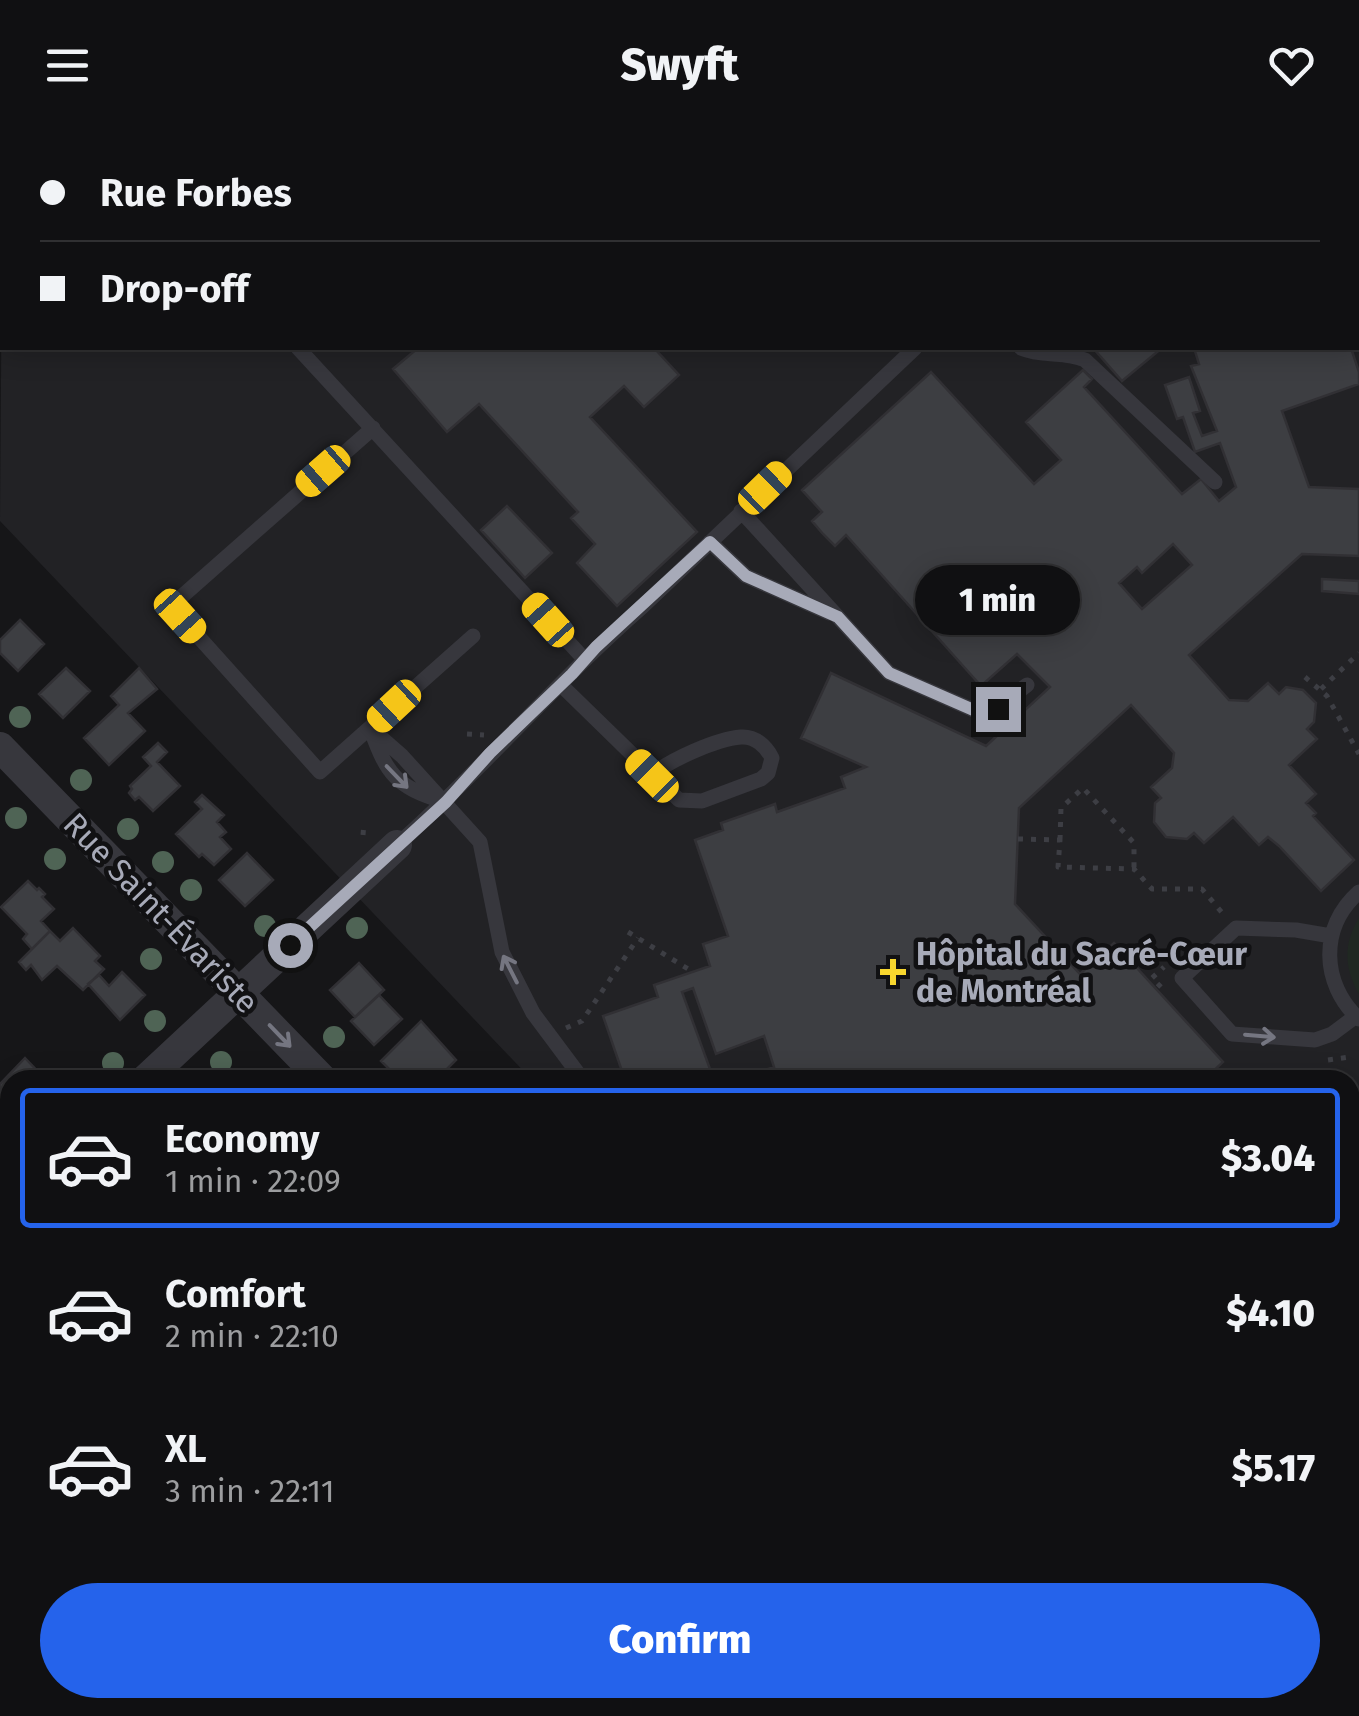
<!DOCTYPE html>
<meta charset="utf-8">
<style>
:root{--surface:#101012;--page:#1e1e20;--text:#f1f3f6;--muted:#9c9d9f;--line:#303032;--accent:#2563eb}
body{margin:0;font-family:"Fira Sans",sans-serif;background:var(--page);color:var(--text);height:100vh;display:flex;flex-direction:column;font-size:38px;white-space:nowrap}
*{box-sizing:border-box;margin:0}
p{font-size:32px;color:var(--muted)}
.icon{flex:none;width:55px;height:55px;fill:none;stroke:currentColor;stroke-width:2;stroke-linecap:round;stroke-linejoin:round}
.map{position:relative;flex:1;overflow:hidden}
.drawer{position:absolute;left:0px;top:940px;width:1360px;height:648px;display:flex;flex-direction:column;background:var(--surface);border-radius:30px 30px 0 0;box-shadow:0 5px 25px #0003,0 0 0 2px var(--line)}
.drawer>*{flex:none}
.hud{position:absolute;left:0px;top:0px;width:1360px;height:220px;box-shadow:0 5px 25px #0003,0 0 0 2px var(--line);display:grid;align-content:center;height:220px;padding:0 40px;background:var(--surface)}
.end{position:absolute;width:45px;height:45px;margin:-22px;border:12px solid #a7aab8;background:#111;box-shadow:0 0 0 5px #111}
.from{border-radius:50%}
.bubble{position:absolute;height:70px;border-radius:35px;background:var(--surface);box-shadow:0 5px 25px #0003,0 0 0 2px var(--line);font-size:32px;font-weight:800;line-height:70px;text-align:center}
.car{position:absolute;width:30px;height:60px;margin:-30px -15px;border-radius:12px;box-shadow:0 0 8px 2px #0007;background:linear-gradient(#f5c518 24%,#345 0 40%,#f5c518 0 76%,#345 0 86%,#f5c518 0)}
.hud b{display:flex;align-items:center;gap:35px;height:95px;font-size:38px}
.hud b+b{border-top:2px solid var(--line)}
.hud i{width:25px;height:25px;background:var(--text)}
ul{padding:18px 0 0;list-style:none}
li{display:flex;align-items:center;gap:30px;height:140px;margin:0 20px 15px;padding:0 20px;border:5px solid transparent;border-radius:10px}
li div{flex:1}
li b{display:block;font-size:38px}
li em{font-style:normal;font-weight:800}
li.active{border-color:var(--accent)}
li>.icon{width:90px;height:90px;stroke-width:1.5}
.button{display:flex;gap:20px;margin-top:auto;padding:20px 40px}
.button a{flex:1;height:115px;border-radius:60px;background:var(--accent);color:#fff;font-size:40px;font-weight:800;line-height:115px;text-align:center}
header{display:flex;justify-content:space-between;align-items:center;height:130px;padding:0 40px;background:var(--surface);font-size:45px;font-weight:800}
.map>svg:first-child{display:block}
</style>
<header><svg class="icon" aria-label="menu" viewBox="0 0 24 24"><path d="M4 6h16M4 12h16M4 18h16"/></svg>Swyft<svg class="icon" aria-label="heart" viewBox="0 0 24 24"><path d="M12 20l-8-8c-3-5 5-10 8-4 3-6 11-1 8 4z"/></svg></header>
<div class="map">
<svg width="1359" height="1586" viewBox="0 0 1359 1586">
<rect width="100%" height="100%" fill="#161618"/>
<!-- built -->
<path fill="#222225" d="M117,0H1359V1586H1148L1140,1578H1350V950H532L0,391L2,112V218H1358V2H115Z"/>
<!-- green -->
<path fill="#202822" d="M1359,788V864C1344,839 1343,813 1359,788Z"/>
<!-- building -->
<path fill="#3d3e42" stroke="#313034" stroke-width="2.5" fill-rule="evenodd" d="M1177,0H1266L1174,2Z
M418,218H531L534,220L537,218H654L679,245L644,277L624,256L590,287L697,402L617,476L577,433L595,414L571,388L578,382L479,274L447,302L393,239Z
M1093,218H1162L1122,251Z
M1194,218H1351L1359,242V254L1282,281L1309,357L1359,359V426L1302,424L1189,525L1229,570L1248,571L1268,553L1279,564L1286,557L1303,560L1316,573L1314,592L1307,599L1317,609L1289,635L1316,664L1306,673L1316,683L1313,686L1354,730L1321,761L1279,716L1268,707L1259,715L1233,687L1204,713L1194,703L1187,709L1166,707L1154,692L1155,673L1161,668L1151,657L1172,638L1174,623L1131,575L1019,678L1015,774L1080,844L1114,813L1223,932L1204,950H749L748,946L774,937L764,906L716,924L693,858L682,862L714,950H625L603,886L658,867L654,855L710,836L703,814L728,806L695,710L723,700L721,693L741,686L775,674L777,682L845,658L841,647L866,637L801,608L831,543L986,616L1050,557L1017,524L981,556L846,405L835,416L823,404L812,391L822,382L802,360L931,242L1034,354L1061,330L1026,292L1083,240L1092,249L1084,257L1182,364L1201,349L1219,371L1236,357L1220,313L1195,322L1183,287L1177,289L1165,255L1189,247L1200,281L1193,283L1202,306L1217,301L1191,236L1199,234ZM1173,414L1192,435L1142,479L1119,453L1137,437L1142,443Z
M507,376L552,423L525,448L481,400Z
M1322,449L1359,451V464L1322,461Z
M20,490L44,514L18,541L0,523V510Z
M66,538L90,561L63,588L39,564Z
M139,538L157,559L128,583L145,601L109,635L84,608L119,575L111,566Z
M158,613L167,622L157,632L180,656L153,681L139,667L135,670L129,663L132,659L130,656L151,636L143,627Z
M202,665L224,685L217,692L226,702L220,707L231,719L214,735L202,724L199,727L176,704L202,679L195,672Z
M247,723L273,750L245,776L219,750Z
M28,751L37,760L39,758L45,764L42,767L54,779L41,791L50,801L32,819L23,809L27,804L1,777Z
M73,798L100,826L95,831L104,839L83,860L57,836L42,850L31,835L26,840L19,832L50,801L60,811Z
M359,833L384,860L355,887L330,860Z
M122,842L145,865L120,890L88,854L99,845L109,856Z
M379,865L402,889L374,915L351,891Z
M421,891L456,930L436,950H400L381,931Z
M25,928L46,950H10V996L0,986V954Z
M2,1156L10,1164V1204L2,1212Z
M10,1374V1435L0,1425V1384Z
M169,1578H244L246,1580L239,1586H161Z
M367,1578H419L423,1583L420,1586H358Z
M587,1578H634L625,1586H595Z
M652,1578H667L675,1586H643Z
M767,1578H808L799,1586H776Z
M825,1578H850L859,1586H816Z
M1011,1578H1077L1085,1586H1020Z"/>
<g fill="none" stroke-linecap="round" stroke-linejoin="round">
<!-- path -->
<path stroke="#3d3e44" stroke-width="5" stroke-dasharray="5 8" stroke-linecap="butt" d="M1045,2L1046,0
M1358,160H1359
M1305,547L1327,566L1359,624
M1321,559L1359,523
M467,604L484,605
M363,705L364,693
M1018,709L1060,710L1058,737L1134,739L1152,759H1202L1224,785
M1060,710L1061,678L1083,658L1134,713V739
M628,802L693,842
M1161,857L1152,848L1164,837
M566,898L582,891L638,808
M1328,930L1350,927"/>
<!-- service -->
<path stroke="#37373d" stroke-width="15" d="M788,0L791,2
M842,2L845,0
M1004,2L1005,0
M298,218L585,530
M1021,218C1042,227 1065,221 1085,230L1215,352
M373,298L171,476L320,642L473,506
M741,381L889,543L978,582L990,583L1027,555
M710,412L746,446L829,483
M561,555L679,670L702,671L761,649L768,643L772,628C766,616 755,606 741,607C716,609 670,630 652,645
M370,598L402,626L480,712L502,822L533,883L583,950
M371,600C387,645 397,657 442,671
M397,715C483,639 557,551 643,476L915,218
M1359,762C1319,797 1321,854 1359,889
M1331,806L1296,800L1236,798L1182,848L1232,904L1315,910L1332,904L1356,886
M1350,1519L1359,1522"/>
<!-- minor -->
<path stroke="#37373d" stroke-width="30" d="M0,617L323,950
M145,950L397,715
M0,1066L10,1077
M498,1578L507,1586
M932,1578L941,1586"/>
<!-- tertiary -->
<path stroke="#37373d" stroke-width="38" d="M0,1538L10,1548
M39,1578L47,1586"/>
</g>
<!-- trees -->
<g fill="#4f6455">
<circle cx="20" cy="587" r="11"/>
<circle cx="81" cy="650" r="11"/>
<circle cx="16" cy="688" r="11"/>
<circle cx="128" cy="699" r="11"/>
<circle cx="55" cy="729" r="11"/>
<circle cx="163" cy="732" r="11"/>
<circle cx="191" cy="760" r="11"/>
<circle cx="265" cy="796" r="11"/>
<circle cx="357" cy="798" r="11"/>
<circle cx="151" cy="829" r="11"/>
<circle cx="155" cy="891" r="11"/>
<circle cx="334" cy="907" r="11"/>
<circle cx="221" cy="932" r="11"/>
<circle cx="113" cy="933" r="11"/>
</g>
<!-- one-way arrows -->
<defs><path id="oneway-shaft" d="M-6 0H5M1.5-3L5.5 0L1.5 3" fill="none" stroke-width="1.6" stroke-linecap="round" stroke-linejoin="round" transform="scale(2.5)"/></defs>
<g stroke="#757681">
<use href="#oneway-shaft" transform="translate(397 647) rotate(46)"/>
<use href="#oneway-shaft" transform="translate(510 839) rotate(-117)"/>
<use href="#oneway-shaft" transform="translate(280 906) rotate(46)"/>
<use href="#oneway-shaft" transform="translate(1260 906) rotate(5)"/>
</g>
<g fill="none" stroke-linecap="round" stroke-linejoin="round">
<!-- route -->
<path stroke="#a7aab8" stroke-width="12" d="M290,815L446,672L490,623L572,544L596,517L710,412L746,446L838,487L889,543L978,582L990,583L998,579"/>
</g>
<!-- markers -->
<path fill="#f8d72e" stroke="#111113" stroke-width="4" d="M888 827h10v10h10v10h-10v10h-10v-10h-10v-10h10z"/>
<g text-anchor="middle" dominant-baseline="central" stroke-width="9" stroke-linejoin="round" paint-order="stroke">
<!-- street labels -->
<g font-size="32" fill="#a7aab8" stroke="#111113">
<text transform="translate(161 783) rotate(46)">Rue Saint-Évariste</text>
</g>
<!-- poi labels -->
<g font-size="32" font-weight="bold" fill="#a7aab8" stroke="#111113" text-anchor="start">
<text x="916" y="824">Hôpital du Sacré-Cœur<tspan x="916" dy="37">de Montréal</tspan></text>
</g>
</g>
</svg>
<i class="end from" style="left:290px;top:815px"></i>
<i class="end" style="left:998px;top:579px"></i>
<div class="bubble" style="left:915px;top:435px;width:165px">1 min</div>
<i class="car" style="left:323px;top:341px;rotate:229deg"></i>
<i class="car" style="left:765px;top:358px;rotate:46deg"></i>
<i class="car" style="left:180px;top:486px;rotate:138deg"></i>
<i class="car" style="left:548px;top:490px;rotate:318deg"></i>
<i class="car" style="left:394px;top:576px;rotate:227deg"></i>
<i class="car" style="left:652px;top:646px;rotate:315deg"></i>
<div class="hud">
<b><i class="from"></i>Rue Forbes</b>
<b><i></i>Drop-off</b>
</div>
<section class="drawer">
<ul>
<li class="active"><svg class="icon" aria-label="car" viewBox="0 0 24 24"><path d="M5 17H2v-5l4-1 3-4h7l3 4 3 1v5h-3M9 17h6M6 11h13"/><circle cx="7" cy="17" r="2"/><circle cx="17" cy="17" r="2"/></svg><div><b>Economy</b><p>1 min · 22:09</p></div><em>$3.04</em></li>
<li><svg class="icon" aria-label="car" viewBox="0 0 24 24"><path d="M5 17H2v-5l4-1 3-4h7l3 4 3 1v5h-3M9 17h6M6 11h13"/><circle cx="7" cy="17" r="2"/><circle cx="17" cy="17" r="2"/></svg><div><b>Comfort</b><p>2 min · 22:10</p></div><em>$4.10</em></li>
<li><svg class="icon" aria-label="car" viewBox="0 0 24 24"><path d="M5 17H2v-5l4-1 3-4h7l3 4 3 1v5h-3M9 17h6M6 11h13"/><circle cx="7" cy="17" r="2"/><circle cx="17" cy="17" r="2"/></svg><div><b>XL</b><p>3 min · 22:11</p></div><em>$5.17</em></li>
</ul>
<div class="button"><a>Confirm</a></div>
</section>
</div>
